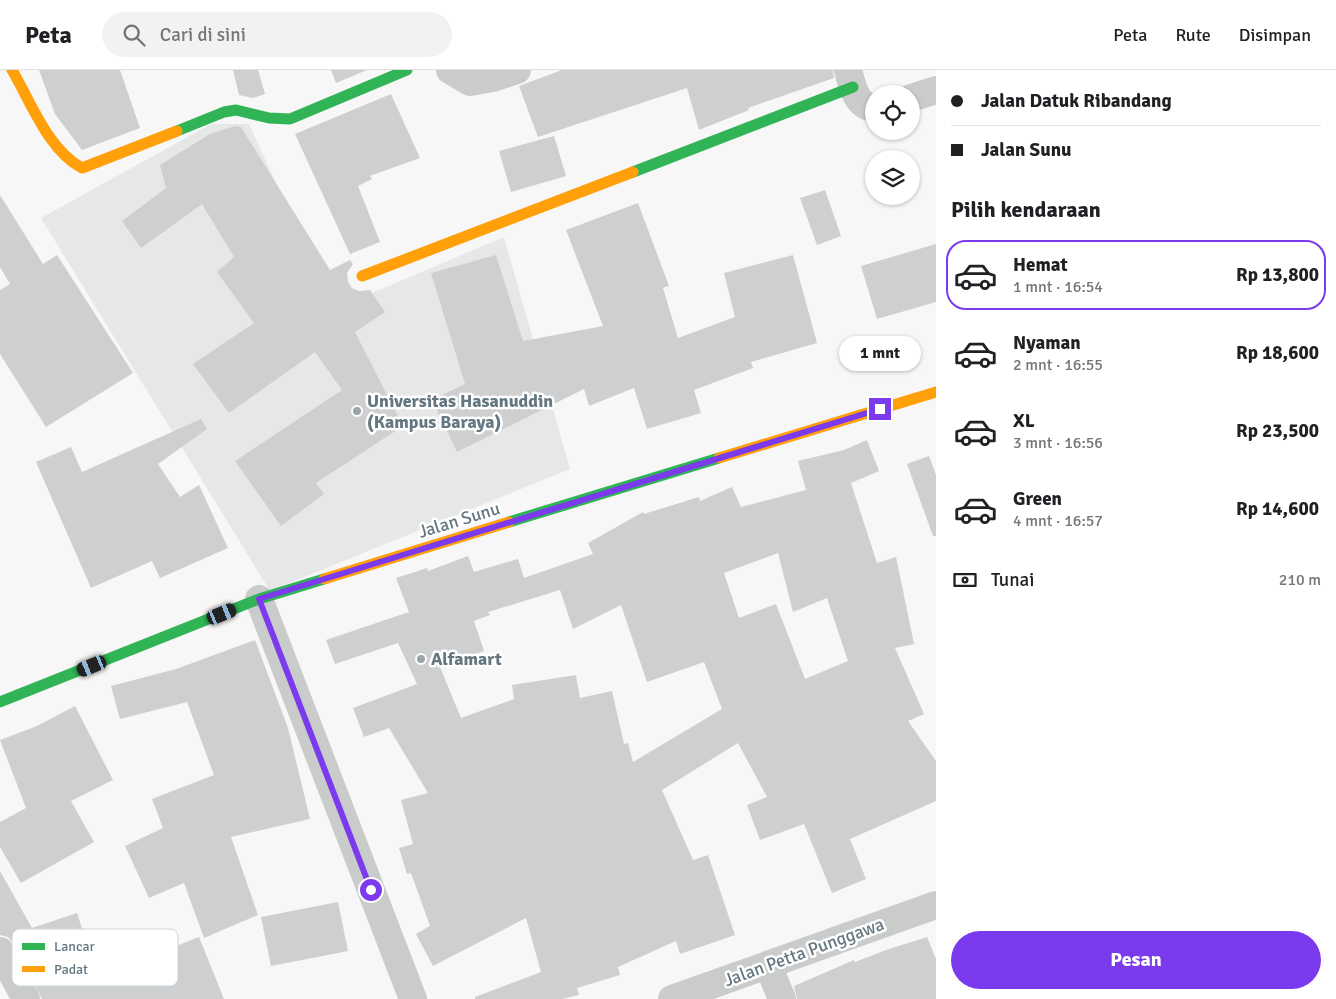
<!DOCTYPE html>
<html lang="id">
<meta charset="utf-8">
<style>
:root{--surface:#fff;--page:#f2f2f2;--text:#202124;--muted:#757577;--line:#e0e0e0;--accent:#7c3aed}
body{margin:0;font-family:Signika,sans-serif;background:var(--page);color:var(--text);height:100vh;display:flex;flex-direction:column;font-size:19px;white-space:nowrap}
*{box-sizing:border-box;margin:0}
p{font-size:16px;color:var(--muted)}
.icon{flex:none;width:28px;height:28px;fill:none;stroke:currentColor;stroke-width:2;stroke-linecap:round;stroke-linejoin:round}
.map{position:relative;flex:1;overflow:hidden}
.details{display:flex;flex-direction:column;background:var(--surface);width:400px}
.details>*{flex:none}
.hud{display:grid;align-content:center;height:110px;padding:0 15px;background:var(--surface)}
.buttons{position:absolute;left:865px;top:15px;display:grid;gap:10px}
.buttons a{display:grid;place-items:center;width:55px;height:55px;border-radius:50%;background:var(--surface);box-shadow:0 1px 4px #0004;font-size:25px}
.end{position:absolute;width:22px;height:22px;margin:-11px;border:6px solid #7c3aed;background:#fff;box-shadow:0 0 0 2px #fff}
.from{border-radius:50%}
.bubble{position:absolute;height:35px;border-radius:18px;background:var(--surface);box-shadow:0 1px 4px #0004;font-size:16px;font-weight:800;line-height:35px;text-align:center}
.car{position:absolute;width:15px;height:30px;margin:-15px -8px;border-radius:6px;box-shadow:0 0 4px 1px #0007;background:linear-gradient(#222 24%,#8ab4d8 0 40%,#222 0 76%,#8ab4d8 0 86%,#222 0)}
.hud b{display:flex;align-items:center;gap:18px;height:48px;font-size:19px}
.hud b+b{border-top:1px solid var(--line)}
.hud i{width:12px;height:12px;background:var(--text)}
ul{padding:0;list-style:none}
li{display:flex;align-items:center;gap:15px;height:70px;margin:0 10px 8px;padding:0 5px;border:2px solid transparent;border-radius:20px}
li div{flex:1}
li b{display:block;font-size:19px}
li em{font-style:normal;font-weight:800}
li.active{border-color:var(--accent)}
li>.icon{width:45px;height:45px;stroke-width:1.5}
h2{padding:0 15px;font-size:22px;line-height:60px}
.pay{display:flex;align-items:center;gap:12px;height:55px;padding:0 15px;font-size:19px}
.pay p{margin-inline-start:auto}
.button{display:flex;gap:10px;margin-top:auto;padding:10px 15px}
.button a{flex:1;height:58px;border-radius:30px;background:var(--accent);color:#fff;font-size:20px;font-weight:800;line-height:58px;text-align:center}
header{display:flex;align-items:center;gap:30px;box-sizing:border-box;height:70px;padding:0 25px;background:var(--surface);border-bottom:1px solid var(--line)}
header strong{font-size:24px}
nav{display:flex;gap:28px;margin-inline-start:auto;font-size:18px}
.search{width:350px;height:45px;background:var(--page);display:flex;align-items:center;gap:12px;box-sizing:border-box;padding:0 18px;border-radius:28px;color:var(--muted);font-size:19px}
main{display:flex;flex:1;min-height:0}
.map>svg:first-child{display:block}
</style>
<header>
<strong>Peta</strong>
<div class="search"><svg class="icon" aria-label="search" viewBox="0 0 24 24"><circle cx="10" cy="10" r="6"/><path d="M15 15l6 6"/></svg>Cari di sini</div>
<nav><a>Peta</a><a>Rute</a><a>Disimpan</a></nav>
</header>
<main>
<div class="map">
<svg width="936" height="929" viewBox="0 0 936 929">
<rect width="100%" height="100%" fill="#f7f7f7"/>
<!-- built -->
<path fill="#e6e8e7" d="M211,54H249L312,192L295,283L372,223L504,167L570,399L270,521L41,148Z"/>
<!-- building -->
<path fill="#cdcfd0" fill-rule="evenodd" d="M39,0H120L140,58L82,80L55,44Z
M233,0H258L265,24L253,28L239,25Z
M331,0H367L336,13Z
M562,0H833L834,8L748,38L749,40L699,60L687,18L538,67L519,16Z
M391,24L420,88L370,106L372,109L358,116L380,172L350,184L295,64Z
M235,56L241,57L330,200L350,190L353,194L347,203L348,212L352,218L359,221L370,220L385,242L355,262L403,356L316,413L324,424L281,456L235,391L342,320L315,282L229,343L193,294L254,253L217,202L234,187L202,134L141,178L122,151L166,118L160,95L210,64Z
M554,66L566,106L511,122L499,81Z
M825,120L841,166L817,175L800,128Z
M0,125L43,194L57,185L133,303L46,357L0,284V220L10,214L0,197Z
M638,133L669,216L663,218L678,268L735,247L724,203L793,185L817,273L751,292L753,298L694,320L701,343L647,359L634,318L589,336L584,319L457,382L432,330L465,314L431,203L496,185L523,271L603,256L566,160Z
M936,174V232L877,249L861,196Z
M201,349L207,359L158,394L180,427L199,415L228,478L160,508L152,491L91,518L36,392L71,377L82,402Z
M867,370L879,401L851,413L877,493L896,487L914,574L895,578L924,644L908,651L936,691V731L850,769L866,809L832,823L804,754L760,770L747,735L767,727L738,673L662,720L693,790L708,785L735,865L680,884L676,871L618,897L620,905L577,918L579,925L562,929H475V927L541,902L526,848L433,896L416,864L430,856L411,803L407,804L399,778L413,774L401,730L428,723L389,658L364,667L353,638L417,614L398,573L335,594L326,570L409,542L396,508L427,498L428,501L468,486L474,502L518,489L524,508L593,484L588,473L643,442L644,444L699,427L700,431L732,417L741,437L806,420L798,391L844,380ZM778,483L793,542L827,528L848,591L805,609L776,534L739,548L724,503ZM560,520L573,559L621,535L647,612L704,592L722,639L633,692L628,673L624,674L612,621L580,628L576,605L512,615L514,629L461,648L440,597L484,581L474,551L490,545L488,542Z
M929,386L936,405V466H933L907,394Z
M255,570L288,658L310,749L231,767L258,845L204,868L184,813L149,828L125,776L163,758L152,729L214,705L187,632L120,649L111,616L176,599Z
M75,636L113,710L71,731L94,772L21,813L0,777V752L26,738L0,670L37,656Z
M0,801L32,858L77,843L98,907L199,867L224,929H42L14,874L8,867L0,865Z
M338,832L348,881L271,896L261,847Z
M927,867L936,889V929H797L794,916L854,890L855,892L886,880Z"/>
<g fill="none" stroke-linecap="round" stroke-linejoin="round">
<!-- street -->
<path stroke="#cacccc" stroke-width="28" d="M450,0L470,12L493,8L517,0
M848,0C852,15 856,36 874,38
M911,28L936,20
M259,529L413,929
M0,881L26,929
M768,895L782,929
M672,929L936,835"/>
<!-- fast -->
<path stroke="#30b455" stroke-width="11" d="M177,61L224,42L236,40L269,48L290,49L407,0
M633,102L853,17
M509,452L719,388
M0,632L259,529L324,509"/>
<!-- slow -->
<path stroke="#ff9f0a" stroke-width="11" d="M12,0C31,32 48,80 82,98L177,61
M362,206L633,102
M719,388L936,322
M324,509L509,452"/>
</g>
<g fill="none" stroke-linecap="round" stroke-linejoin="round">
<!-- route -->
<path stroke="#7c3aed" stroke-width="6" d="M371,820L259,529L880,339"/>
</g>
<!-- markers -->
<g fill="#97a4aa" stroke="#fff" stroke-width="2">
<circle cx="357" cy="341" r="5"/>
<circle cx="421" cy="589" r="5"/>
</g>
<g text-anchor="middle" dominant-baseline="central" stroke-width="5" stroke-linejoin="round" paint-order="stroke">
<!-- poi labels -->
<g font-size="18" font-weight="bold" fill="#647780" stroke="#fff" text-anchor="start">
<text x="367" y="331">Universitas Hasanuddin<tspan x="367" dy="21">(Kampus Baraya)</tspan></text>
<text x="431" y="589">Alfamart</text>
</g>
<!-- street labels -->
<g font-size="18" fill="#647780" stroke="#fff">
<text transform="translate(459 450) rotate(-17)">Jalan Sunu</text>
<text transform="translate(804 882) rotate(-20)">Jalan Petta Punggawa</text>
</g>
</g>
<!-- legend -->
<rect x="12" y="859" width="166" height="57" rx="8" fill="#fff" stroke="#d0d6d9" stroke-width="1"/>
<rect x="22" y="873" width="23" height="7" fill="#30b455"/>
<rect x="22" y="896" width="23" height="6" fill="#ff9f0a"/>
<g font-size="14" fill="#647780">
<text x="54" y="881">Lancar</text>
<text x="54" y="904">Padat</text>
</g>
</svg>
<div class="buttons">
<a><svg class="icon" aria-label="locate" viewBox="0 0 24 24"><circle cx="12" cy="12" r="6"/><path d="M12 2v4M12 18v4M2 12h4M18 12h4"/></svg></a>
<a><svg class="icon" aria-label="layers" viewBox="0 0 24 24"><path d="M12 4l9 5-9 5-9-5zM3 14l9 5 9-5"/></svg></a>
</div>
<i class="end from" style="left:371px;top:820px"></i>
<i class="end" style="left:880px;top:339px"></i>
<div class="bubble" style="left:839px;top:266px;width:82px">1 mnt</div>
<i class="car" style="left:222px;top:544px;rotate:68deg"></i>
<i class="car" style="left:92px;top:596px;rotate:248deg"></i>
</div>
<section class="details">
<div class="hud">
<b><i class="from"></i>Jalan Datuk Ribandang</b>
<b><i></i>Jalan Sunu</b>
</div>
<h2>Pilih kendaraan</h2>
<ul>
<li class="active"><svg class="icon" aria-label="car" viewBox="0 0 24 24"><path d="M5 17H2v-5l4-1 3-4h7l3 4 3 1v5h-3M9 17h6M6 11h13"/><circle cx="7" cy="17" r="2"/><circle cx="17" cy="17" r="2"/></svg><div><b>Hemat</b><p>1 mnt · 16:54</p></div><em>Rp 13,800</em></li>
<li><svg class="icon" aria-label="car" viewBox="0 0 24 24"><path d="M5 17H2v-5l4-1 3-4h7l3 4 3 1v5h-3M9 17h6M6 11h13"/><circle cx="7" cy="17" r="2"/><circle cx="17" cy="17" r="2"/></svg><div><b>Nyaman</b><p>2 mnt · 16:55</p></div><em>Rp 18,600</em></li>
<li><svg class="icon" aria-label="car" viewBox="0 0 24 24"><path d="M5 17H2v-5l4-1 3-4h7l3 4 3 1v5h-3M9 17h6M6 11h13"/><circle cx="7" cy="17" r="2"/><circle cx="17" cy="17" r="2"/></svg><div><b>XL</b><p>3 mnt · 16:56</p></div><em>Rp 23,500</em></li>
<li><svg class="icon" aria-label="car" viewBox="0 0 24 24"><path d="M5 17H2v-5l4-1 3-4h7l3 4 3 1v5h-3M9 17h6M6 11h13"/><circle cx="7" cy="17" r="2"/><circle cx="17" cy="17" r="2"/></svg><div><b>Green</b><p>4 mnt · 16:57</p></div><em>Rp 14,600</em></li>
</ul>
<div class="pay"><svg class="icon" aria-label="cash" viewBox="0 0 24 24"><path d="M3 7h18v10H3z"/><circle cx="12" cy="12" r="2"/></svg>Tunai<p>210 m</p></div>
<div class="button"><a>Pesan</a></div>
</section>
</main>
